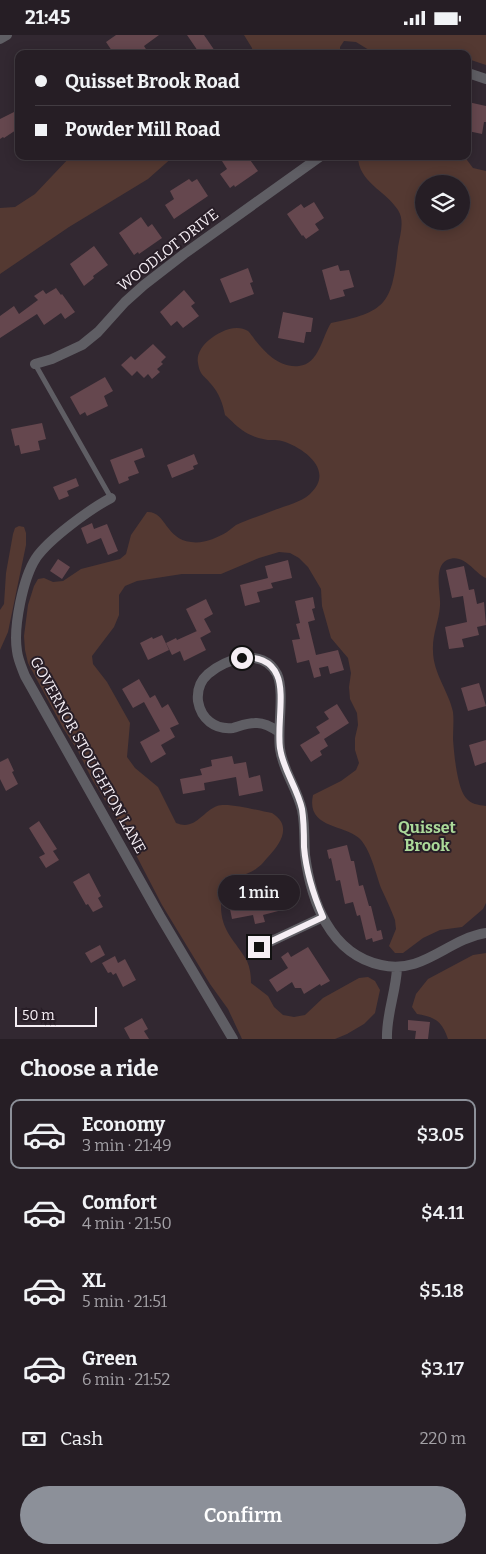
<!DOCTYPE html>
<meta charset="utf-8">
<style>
:root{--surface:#261e25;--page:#322b32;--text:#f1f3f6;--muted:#a4a2a7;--line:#423c42;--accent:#8c9099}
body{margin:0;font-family:Bitter,serif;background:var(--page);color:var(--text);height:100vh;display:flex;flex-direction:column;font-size:19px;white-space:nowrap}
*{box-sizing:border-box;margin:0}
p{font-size:16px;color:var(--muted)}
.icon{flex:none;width:28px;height:28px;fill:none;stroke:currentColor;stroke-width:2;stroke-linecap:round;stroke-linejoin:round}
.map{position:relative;height:1004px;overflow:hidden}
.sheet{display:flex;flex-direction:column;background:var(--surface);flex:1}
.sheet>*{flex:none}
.guide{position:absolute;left:15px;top:15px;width:456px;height:110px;border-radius:10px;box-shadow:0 2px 12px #0003,0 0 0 1px var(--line);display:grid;align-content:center;height:110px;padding:0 20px;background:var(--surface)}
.buttons{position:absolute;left:415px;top:140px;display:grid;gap:10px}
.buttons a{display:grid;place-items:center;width:55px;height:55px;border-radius:50%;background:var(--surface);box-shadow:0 2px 12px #0003,0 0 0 1px var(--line);font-size:25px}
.scale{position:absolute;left:15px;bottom:12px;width:82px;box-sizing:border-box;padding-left:5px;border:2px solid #f5eef4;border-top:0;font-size:14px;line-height:18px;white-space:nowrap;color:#f5eef4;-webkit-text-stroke:4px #281e27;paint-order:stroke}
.end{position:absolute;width:22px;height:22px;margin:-11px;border:6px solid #f5eef4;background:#111;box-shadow:0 0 0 2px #111}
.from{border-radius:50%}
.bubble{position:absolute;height:35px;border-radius:18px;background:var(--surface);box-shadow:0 2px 12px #0003,0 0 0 1px var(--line);font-size:16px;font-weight:600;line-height:35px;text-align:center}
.guide b{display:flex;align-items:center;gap:18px;height:48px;font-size:19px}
.guide b+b{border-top:1px solid var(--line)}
.guide i{width:12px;height:12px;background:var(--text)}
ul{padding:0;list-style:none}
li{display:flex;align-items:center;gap:15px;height:70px;margin:0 10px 8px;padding:0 10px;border:2px solid transparent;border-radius:10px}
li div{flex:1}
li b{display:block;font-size:19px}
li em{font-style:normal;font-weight:600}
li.selected{border-color:var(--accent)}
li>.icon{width:45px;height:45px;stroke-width:1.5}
h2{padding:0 20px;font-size:22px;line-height:60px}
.pay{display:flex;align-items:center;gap:12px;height:55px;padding:0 20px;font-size:19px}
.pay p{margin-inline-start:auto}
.button{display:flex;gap:10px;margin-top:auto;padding:10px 20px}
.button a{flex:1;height:58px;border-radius:30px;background:var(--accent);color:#fff;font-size:20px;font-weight:600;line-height:58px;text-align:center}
.status{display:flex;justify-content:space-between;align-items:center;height:35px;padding:0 25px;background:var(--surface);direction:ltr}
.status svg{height:14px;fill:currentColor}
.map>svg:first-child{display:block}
</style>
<div class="status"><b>21:45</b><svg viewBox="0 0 49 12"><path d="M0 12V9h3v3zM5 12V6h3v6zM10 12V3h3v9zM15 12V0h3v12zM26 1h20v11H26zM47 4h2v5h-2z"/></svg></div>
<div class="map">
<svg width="486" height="1004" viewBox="0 0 486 1004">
<rect width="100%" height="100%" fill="#322831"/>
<!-- green -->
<path fill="#543932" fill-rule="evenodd" d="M244,0H486V30L468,24V19H417L402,17L385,19L369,15L356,7L344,6L340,12V19H253L252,13Z
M71,121H174L148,144L69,192L0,239V173L15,172L35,159Z
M358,121H464L473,133L486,136V543C474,538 464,517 447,525C433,532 441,559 440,571C439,586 432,600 433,616C433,638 449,657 453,677C454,686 453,695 453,704C454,718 457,753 466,763C471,769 478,770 486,771V868L483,874L462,892L440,895L423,903L403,918H395L389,911L396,894L395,885C391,874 386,864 381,853C376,839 370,813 359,803C342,789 306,793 313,760L341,746L356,735L359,728L355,715V703L358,690L357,678L350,664L349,652L351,638L348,623L331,603L322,571L321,554L308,532L299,523L290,518L279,517L259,523L221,539H182L137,546L125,551L119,560V580L114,592L92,621L93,629L107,647L130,688L127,722L135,733L158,752L176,788C195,796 202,777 217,771C228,767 259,776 272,778C293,791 280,809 268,822C265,825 261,831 257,833C246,842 230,841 223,856C221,860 221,866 221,871C221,897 236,906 247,926C250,933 251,940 251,948L268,961L274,972L283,980L294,982L305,980L323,963L359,943L368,942L375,946L380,955L375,978L364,989L347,999L335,1004H242L228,974L210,949L162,870L121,791L93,746L78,716L63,693L28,628L25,615L24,601L28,570L34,551L38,544L44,543L53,547L63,546L81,534L120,524L126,519L131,500L147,477C166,476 165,504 191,507C203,509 217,503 227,497C230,495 233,492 236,490C248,484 260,481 272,476C284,471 300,468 310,459C335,436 305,413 282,406C276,404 269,406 263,404C257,403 250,400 245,397C238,393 231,385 225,380C223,369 219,358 211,349C204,340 200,341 198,328C196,319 203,310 209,305C218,297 236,288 248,296C250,298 253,302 255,305C266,318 279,333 299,331C319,329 322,302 331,288C388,277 392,267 398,212C400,200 405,186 398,175C385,155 358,147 358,121ZM424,149H461V186H424Z
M19,491L24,492L26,498V510L8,597L0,615V575L4,569L6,538L13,499L15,493Z
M486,918V1004H448C442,986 435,982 417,979L412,972L416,959L428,944L473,920Z"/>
<!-- building -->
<path fill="#65474e" d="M116,0H159L144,11L149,19H114L106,7Z
M187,0H204L217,19H200Z
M468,67L486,71V87H484L482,99L468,96Z
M14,77L19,84V93L4,103L3,102L0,104V84Z
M228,121H242L244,125L248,122L258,136L235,152L234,150L230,153L220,139L227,134L222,126Z
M189,144L192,147L197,144L208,161L174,184L165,170L174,164L170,156Z
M314,167L324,183L315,189L319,195L306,204L303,200L302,201L287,179L301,169L304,173Z
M141,182L148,192L152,189L162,203L139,219L138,217L134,220L119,198Z
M94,211L108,230L93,241L94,243L84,251L70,229Z
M338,230L340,236L349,235L354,252L343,255L345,261L330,265L322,235Z
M248,233L253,247L250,248L254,259L230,268L220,244Z
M56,253L61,260L62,259L75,277L65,284L61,278L44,290L37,279L0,303V281L14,271L19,279L38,265L34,261L43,255L46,259Z
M184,255L195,268L191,271L199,281L183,293L177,286L171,291L160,277Z
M283,277L313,283L311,297H306L304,308L278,303Z
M153,309L166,322L161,327L163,329L157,334L160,337L152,344L148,339L144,343L137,336L132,341L121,330L131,321L135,325Z
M105,342L113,356L104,361L108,371L87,381L85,377L80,380L70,362Z
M42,388L46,404L38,406L40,415L21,419L19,410L15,411L11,394Z
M142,413L145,422L134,426L139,438L128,442L129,445L119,449L110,425Z
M194,419L198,429L193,431L194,434L172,443L167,430Z
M76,443L79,451L67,456L69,461L59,465L53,452Z
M92,488L94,494L107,489L118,516L108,520L101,503L87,509L81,493Z
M58,524L70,532L62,544L50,536Z
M288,525L292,543L271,548L273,553L257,557L260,567L245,571L240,550L268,543L265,531Z
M464,531L469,555L474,554L477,569L484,567L486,590L477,592L479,600L462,604L464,612L449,614L445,592L467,587L463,561L452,563L446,535Z
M313,562L315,573L312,574L315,585L308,587L316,620L338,615L344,635L330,639L328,631L319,633L321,641L314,643L309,625L297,628L292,605L300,604L296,589L300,588L295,566Z
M206,564L213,579L204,584L211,597L200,603L186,574Z
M197,596L206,615L184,626L180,616L172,620L166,608L176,603L177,605Z
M162,600L169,615L148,625L140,608L152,602L153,604Z
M139,644L150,663L155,660L162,673L168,669L179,689L170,693L175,702L161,710L166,719L151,728L140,707L160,696L144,667L133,673L122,654Z
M479,648L486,671L468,676L461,653Z
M337,669L349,688L324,704L328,711L320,716L322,720L311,727L300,710L320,698L316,692L329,684L324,677Z
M486,705V727L475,731L469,710Z
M232,721L234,729L246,727L249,743L260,740L263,756L239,761L236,742L204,748L205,755L183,759L180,744L202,740L200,734L212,731L211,725Z
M8,723L14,736L12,737L18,749L6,756L0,744V727Z
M39,786L57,814L53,816L59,825L46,833L39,822L45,819L29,793Z
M347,810L351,826H354L359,851L363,850L369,871H371L377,896L381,895L383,904L373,907L372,903L366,905L360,880L357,881L353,867L345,869L340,845L336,846L331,823L329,824L327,815Z
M89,838L101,861L98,863L103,872L93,877L88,869L86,870L73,847Z
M273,840L282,875L263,880L265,887L255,889L253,880L232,884L229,869L249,864L245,847Z
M100,910L105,920L91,928L85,918Z
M308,912L330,946L321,951L320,949L304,959L301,953H295L292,947L277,957L269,945L288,933L281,922L288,917L291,922Z
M115,921L118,928L125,924L136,945L123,952L116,938L113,940L111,937L108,938L102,928Z
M142,983L148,994L144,996L149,1004H130L124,993Z
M408,985L430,987L428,1004H415L416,996L408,995Z"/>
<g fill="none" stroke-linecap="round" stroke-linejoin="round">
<!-- lane -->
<path stroke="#5f5e64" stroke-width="5" d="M35,329L111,463"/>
<!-- street -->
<path stroke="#5f5e64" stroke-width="10" d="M0,4L7,0
M468,38L486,44
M35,329L52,324L82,310L98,297L125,267L144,250L184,219L321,121
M111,463C90,474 49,504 36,523C23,543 13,592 17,616C18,625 22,633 25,641L160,881L233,1004
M279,697C272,692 264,687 255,688C247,688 240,691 233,693C215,695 201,684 198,666C197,656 200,646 208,639C226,623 263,612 277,639C285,656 277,694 280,714C283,736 297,753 302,775C305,789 304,805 305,820C311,866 330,919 381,930C423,940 447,904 486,898
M259,912L323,882
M387,1004C386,980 396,957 397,933"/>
</g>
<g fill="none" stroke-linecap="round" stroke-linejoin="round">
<!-- route -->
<path stroke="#f5eef4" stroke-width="6" d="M242,623C257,621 271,626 277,640C285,657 277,692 280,713C283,735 297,752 302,774C304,786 304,799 304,812C306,836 313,859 323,882L259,912"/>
</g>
<g text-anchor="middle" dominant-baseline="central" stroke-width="4" stroke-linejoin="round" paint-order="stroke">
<!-- street labels -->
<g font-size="15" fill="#f5eef4" stroke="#281e27">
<text transform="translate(168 215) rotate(-38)">WOODLOT DRIVE</text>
<text transform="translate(88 720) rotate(61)">GOVERNOR STOUGHTON LANE</text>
</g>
<!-- neighbourhood labels -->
<g font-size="16" font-weight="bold" fill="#abd999" stroke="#281e27">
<text x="427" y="792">Quisset<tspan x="427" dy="18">Brook</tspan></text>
</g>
</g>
</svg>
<div class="buttons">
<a><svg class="icon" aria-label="layers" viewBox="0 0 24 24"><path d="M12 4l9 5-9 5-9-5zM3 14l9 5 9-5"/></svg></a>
</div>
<div class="scale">50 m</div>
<i class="end from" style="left:242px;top:623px"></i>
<i class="end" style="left:259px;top:912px"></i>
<div class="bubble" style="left:218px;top:840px;width:82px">1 min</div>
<div class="guide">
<b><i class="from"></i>Quisset Brook Road</b>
<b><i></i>Powder Mill Road</b>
</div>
</div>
<section class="sheet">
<h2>Choose a ride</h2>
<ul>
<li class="selected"><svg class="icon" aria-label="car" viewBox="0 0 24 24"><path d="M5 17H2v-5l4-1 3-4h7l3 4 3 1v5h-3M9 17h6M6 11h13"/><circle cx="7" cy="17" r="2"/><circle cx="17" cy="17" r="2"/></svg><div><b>Economy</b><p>3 min · 21:49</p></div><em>$3.05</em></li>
<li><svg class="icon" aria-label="car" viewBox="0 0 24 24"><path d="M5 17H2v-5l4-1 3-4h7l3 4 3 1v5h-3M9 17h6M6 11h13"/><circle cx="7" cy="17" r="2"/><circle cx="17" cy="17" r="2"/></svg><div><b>Comfort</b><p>4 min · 21:50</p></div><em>$4.11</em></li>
<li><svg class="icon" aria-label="car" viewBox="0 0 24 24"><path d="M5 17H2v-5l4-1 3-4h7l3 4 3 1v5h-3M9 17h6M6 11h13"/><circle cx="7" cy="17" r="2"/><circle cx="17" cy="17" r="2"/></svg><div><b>XL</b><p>5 min · 21:51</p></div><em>$5.18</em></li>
<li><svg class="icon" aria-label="car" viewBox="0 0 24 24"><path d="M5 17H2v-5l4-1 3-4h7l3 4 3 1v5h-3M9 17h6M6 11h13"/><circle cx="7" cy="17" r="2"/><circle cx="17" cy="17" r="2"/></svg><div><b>Green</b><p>6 min · 21:52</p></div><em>$3.17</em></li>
</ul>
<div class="pay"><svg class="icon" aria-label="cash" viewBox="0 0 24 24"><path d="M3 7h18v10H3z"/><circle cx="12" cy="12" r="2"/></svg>Cash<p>220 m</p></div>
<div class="button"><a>Confirm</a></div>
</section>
